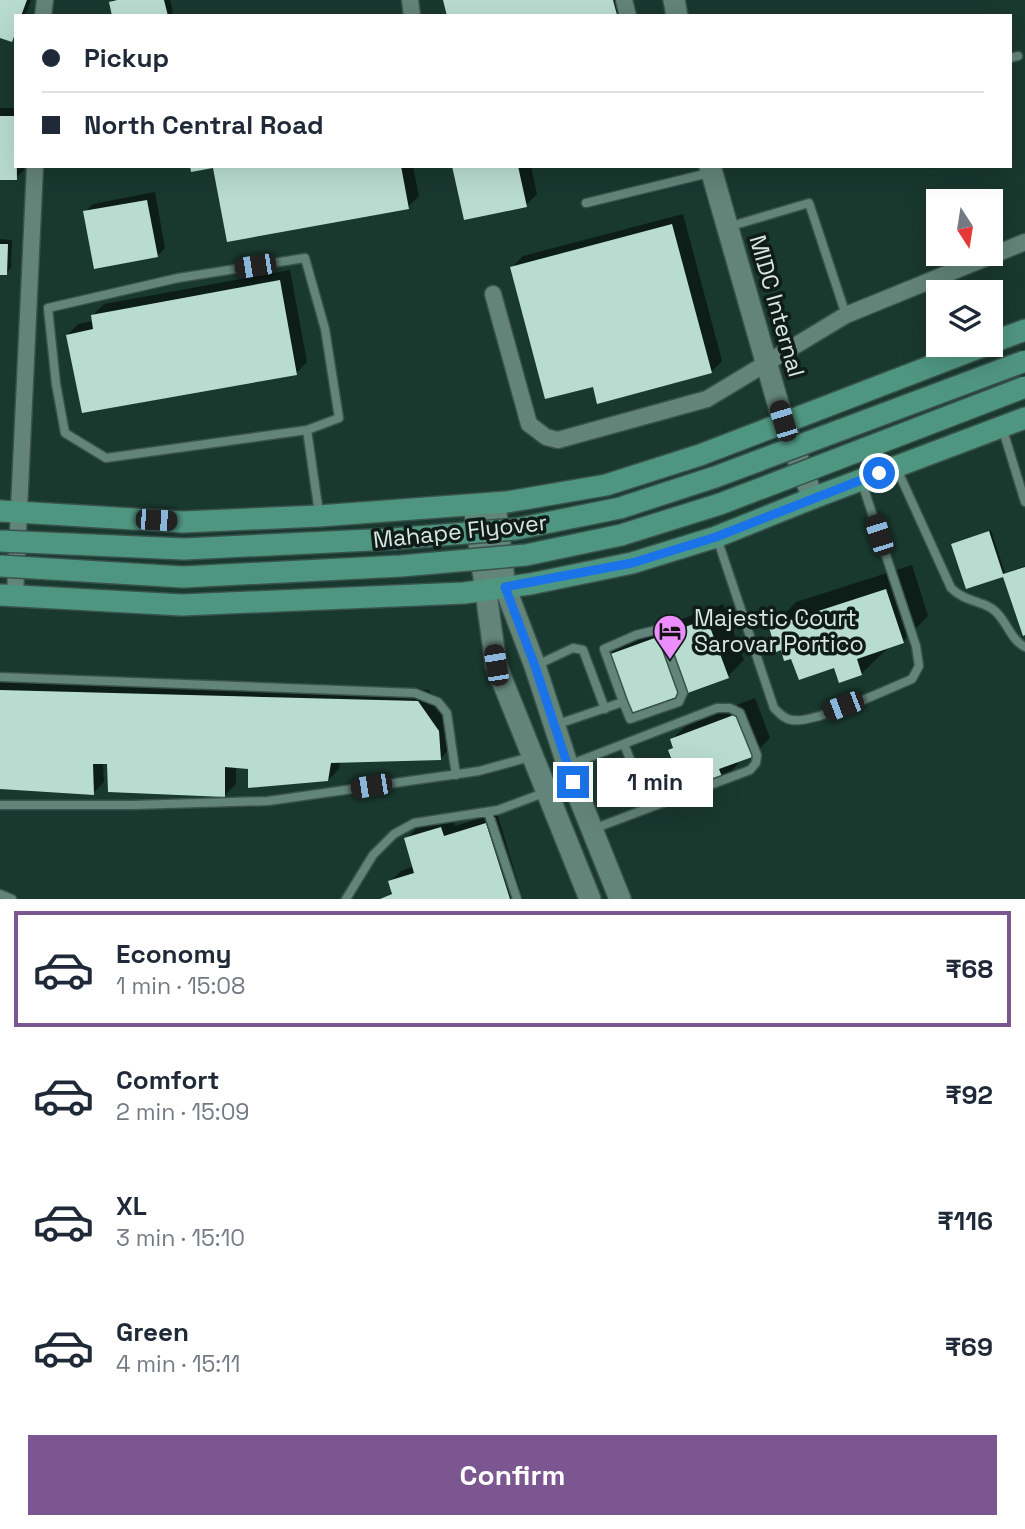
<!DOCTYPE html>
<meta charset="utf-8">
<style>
:root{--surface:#fff;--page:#f2f2f3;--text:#1f2937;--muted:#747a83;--line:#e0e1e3;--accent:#7b5690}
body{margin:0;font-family:"Space Grotesk",sans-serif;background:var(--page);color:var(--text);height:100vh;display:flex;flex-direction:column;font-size:26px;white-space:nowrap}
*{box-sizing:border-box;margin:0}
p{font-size:23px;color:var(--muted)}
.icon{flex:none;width:38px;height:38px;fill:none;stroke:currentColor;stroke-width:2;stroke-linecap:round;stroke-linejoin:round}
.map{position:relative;height:899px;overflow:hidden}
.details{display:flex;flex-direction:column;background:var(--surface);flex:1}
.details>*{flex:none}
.guide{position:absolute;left:14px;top:14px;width:998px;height:154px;border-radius:0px;box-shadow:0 7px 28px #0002;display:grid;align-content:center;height:154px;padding:0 28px;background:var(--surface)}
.needle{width:46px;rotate:168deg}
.controls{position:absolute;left:926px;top:189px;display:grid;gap:14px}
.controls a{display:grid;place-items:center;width:77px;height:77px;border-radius:0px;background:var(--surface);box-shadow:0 7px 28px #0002;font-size:35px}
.end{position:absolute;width:32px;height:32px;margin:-16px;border:9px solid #1a73e8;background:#fff;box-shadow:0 0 0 4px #fff}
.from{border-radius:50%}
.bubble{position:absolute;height:49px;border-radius:0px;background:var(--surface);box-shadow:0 7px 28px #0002;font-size:23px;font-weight:800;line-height:49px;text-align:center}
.car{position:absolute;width:21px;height:42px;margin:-21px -10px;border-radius:9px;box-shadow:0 0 5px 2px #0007;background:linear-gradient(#222 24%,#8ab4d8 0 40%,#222 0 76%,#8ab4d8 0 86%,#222 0)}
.guide b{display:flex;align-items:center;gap:24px;height:66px;font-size:26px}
.guide b+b{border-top:2px solid var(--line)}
.guide i{width:18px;height:18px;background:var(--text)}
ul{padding:12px 0 0;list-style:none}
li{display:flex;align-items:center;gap:21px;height:116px;margin:0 14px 10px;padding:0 14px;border:4px solid transparent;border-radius:0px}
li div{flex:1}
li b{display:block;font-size:26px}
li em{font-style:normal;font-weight:800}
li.on{border-color:var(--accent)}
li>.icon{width:63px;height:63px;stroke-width:1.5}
.cta{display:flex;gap:14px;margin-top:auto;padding:14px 28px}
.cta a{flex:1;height:80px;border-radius:0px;background:var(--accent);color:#fff;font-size:28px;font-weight:800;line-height:80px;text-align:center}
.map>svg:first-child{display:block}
</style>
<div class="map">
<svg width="1025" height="899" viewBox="0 0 1025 899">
<rect width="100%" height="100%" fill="#19382e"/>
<!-- shadow -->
<path fill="#0007" d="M0,0H31L25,16H16V35L11,40L0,36Z
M113,0H170L173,12L169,16H114L111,3Z
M445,0H626L627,2L612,16H449Z
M0,108H16V166H25L24,170L16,178H0Z
M215,166H413L419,196L408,207Z
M454,166H531L537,194L526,205Z
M155,192L165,248L157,256L85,212L93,204Z
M683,214L722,361L711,372L594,384L512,267L523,256Z
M0,239L12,240L11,268L6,273H0Z
M290,270L307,362L296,373L67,335L78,324L94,321L93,315L104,304Z
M991,530L1005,573L1025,566V633L1004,575L953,544Z
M912,565L928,616L903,642L887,649L861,674L793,656L771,628L796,602Z
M723,604L744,660L728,676L607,657L623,641Z
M0,679L429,690L450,720L451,747L440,759L340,761L339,769L328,780L236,766V784L225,795L108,762H103L104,782L93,793L0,788Z
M755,698L770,738L754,754L737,761L738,764L723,780L670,750L674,746L672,739L688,724Z
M497,813L523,899H386L392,891L390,882L401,871L414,866L406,839L417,828L452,817L455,826Z"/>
<!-- building -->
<path fill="#b9dcd0" d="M0,0H27L21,16H16V31L12,42L0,38Z
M117,0H164L168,16H112L109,2Z
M443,0H613L617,15L447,16Z
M0,116H16L17,180H0Z
M190,166H401L409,209L227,242L213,168L191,172Z
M452,166H518L527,207L464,220Z
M147,200L158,257L94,269L83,211Z
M672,224L712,373L597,404L593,387L545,399L510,267Z
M0,244H8L7,275H0Z
M280,280L297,375L82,413L66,335L93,329L91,315Z
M989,531L1003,574L1025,567V635L1023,636L1003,577L966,589L951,544Z
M886,589L904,643L857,659L862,675L839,683L834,668L799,680L791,659L784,661L781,650L776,652L769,627Z
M707,619L729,678L627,715L605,656Z
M0,690L418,701L439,731L441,760L331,763L328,781L248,788V769L225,767V797L108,792L107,764H93L94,795L0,789Z
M739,713L755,756L719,769L724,782L686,796L668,750L673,748L670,739Z
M486,823L510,899H380L392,894L388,881L414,873L404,838L441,827L444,836Z"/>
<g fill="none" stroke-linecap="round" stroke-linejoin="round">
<defs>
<path id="lane" d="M1010,58L1018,56
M586,203L709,173
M728,227L809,203L846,315
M1002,427L1025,502
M307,430L106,458L65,433L56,384L48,308L178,278L305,258L325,329L339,418L307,430L319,513
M896,467L951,588C966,603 986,601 996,612C1007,622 1011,640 1025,647
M717,538L774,708C779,713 784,719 792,720C814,724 888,689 912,679L919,666L916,646L862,483
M537,665L573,648L583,650L605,709
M0,677L415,693L438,702L447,713L456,775
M555,725L623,702L630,719L679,702L683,693L660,629L636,635L604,649L623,702
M624,744L649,808
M569,765L717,708H730L740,713L757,755L756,763L750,770L593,829
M0,805H133L268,801L479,771L530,757
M488,812L517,899
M0,894L12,899
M346,899L373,855L394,834L414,823L498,810L573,782"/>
<path id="street" d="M410,0L412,16
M624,0L628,16
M43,16L45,0
M493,294L529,424L546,437L558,440L707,399L846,315L1025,242
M15,595L35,166"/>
<path id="secondary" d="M674,0L677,16
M710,166L783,421L813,498
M495,504L505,587L535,666L573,782L620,899
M474,506L496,665L590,899"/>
<path id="primary" d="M990,343L1025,330
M0,511L183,522L319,516L507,502L606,485L700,455L986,345
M0,595L182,605L464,593L530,584L632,563L716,537L813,498L1025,418"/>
</defs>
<!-- lane casing -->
<use href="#lane" stroke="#39534c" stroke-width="11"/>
<!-- street casing -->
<use href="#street" stroke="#39534c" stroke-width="19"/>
<!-- secondary casing -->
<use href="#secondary" stroke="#39534c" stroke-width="24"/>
<!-- primary casing -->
<use href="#primary" stroke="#39534c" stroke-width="24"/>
<!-- lane -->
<use href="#lane" stroke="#638478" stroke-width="8"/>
<!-- street -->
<use href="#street" stroke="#638478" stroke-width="16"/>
<!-- secondary -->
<use href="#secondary" stroke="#638478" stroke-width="21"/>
<!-- primary -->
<use href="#primary" stroke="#4f9681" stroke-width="21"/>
<defs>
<path id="primary-bridge" d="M0,541L184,549L392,539L516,529L620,508L715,477L1025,361
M0,566L183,577L401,566L526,555L621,535L720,504L1025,387"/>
</defs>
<!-- primary-bridge casing -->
<use href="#primary-bridge" stroke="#39534c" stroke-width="24" stroke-linecap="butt"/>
<!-- primary-bridge -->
<use href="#primary-bridge" stroke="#4f9681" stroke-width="21"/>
</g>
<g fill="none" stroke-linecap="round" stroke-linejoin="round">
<!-- route -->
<path stroke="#1a73e8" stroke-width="9" d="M573,782L535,666L505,587L632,563L716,537L879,473"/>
</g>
<!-- icons -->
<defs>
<symbol id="hotel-pin" viewBox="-11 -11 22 30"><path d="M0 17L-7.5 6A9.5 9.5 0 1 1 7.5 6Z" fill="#eb8dfc" stroke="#0f1c18"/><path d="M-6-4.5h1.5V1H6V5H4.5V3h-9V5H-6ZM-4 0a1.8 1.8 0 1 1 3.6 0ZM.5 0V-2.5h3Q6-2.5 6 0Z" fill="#111"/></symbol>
</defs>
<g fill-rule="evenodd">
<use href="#hotel-pin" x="651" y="612" width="38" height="52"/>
</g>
<g text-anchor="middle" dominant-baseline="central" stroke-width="7" stroke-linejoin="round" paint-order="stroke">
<!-- street labels -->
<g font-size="23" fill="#d7e8e2" stroke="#0f1c18">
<text transform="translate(777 306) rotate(74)">MIDC Internal</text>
<text transform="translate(460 531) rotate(-6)">Mahape Flyover</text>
</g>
<!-- poi labels -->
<g font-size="23" fill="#d7e8e2" stroke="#0f1c18" text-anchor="start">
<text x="694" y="618">Majestic Court<tspan x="694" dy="26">Sarovar Portico</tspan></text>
</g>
</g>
</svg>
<div class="controls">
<a><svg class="needle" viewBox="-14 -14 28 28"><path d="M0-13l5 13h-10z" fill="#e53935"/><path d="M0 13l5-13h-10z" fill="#747a83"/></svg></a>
<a><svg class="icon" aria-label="layers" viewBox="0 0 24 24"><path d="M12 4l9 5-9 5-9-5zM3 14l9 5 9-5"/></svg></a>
</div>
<i class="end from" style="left:879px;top:473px"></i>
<i class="end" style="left:573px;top:782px"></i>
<div class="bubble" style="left:597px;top:758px;width:116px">1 min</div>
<i class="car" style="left:255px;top:266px;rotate:261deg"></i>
<i class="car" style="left:783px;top:421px;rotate:343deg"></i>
<i class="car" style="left:156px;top:520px;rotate:93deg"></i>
<i class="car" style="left:879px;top:535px;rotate:342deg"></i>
<i class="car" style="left:496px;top:665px;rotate:351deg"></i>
<i class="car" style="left:843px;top:706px;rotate:249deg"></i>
<i class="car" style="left:371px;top:786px;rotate:261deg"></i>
<div class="guide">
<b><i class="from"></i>Pickup</b>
<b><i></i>North Central Road</b>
</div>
</div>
<section class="details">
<ul>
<li class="on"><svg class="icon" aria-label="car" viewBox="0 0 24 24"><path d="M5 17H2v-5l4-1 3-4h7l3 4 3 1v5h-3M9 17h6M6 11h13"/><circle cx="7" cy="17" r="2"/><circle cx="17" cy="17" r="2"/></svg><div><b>Economy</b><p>1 min · 15:08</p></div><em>₹68</em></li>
<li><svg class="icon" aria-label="car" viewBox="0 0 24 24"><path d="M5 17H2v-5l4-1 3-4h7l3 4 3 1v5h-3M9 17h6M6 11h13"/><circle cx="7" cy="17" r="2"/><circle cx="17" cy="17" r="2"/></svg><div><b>Comfort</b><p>2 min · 15:09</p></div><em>₹92</em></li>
<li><svg class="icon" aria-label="car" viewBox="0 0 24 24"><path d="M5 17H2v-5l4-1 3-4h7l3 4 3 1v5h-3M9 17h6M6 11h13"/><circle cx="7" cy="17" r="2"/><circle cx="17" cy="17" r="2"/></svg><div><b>XL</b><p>3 min · 15:10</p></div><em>₹116</em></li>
<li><svg class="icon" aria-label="car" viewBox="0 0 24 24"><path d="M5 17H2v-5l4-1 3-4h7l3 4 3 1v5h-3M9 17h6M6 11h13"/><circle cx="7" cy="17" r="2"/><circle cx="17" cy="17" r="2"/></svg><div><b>Green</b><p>4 min · 15:11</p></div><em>₹69</em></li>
</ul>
<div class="cta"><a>Confirm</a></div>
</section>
